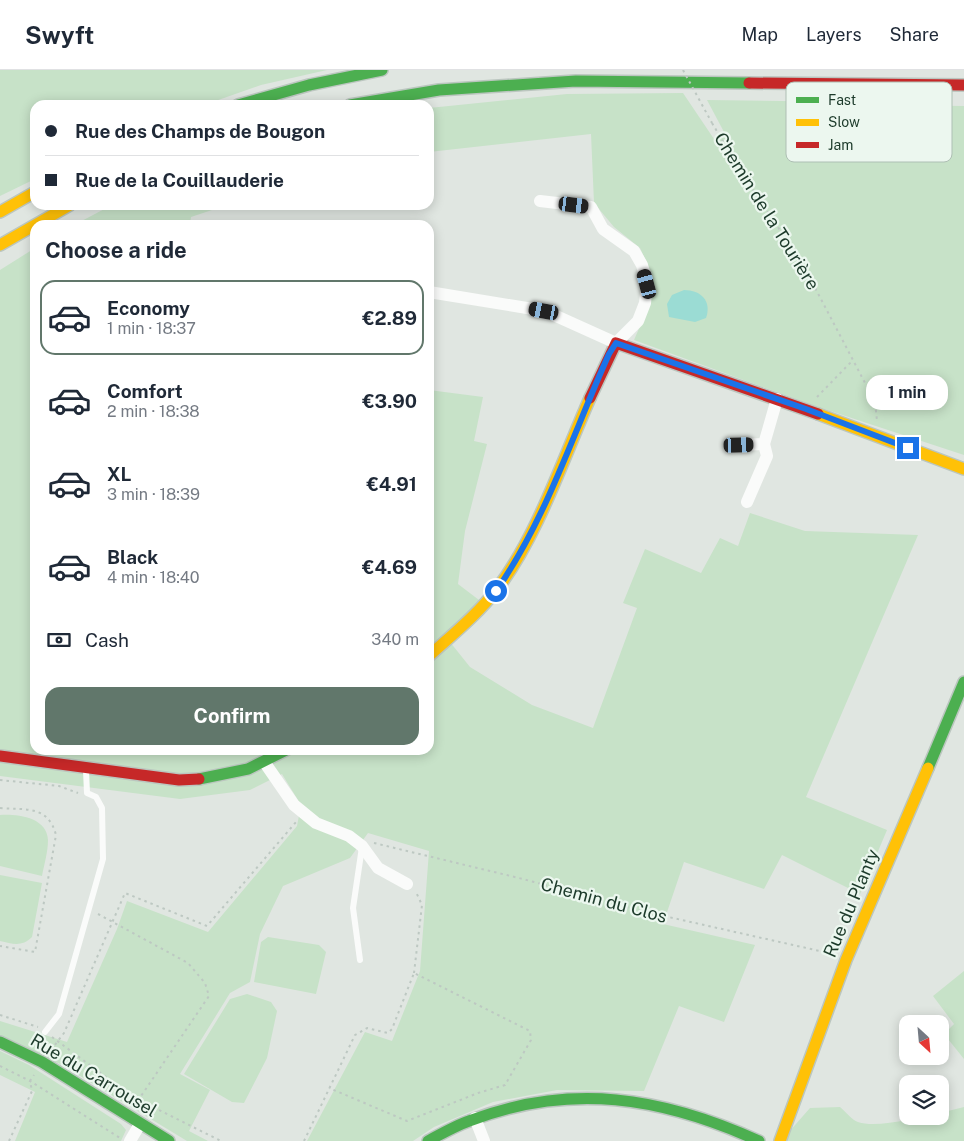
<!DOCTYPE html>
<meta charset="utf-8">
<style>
:root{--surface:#fff;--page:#f6f6f7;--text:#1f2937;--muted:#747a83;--line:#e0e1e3;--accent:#61776b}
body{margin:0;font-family:"Public Sans",sans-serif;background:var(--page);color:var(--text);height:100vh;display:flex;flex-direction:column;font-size:19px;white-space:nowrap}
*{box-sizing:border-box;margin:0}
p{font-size:16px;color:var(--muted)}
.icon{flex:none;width:28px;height:28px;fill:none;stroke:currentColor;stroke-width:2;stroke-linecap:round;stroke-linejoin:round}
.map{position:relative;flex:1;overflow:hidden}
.drawer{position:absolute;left:30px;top:150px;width:404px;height:535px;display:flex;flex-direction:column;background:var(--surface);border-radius:15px;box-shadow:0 2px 12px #0003}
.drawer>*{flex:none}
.hud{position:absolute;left:30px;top:30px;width:404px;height:110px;border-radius:15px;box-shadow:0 2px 12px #0003;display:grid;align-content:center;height:110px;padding:0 15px;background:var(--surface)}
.needle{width:32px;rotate:154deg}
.controls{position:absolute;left:899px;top:945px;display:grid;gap:10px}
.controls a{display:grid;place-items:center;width:50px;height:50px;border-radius:10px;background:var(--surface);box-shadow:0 2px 12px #0003;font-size:25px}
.end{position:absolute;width:22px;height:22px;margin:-11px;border:6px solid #1a73e8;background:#fff;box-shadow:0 0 0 2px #fff}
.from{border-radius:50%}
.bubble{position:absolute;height:35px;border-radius:15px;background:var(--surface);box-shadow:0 2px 12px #0003;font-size:16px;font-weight:700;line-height:35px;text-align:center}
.car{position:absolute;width:15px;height:30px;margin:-15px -8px;border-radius:6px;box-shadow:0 0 4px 1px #0007;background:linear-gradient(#222 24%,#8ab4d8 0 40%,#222 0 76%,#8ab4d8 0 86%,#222 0)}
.hud b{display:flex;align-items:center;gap:18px;height:48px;font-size:19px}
.hud b+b{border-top:1px solid var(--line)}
.hud i{width:12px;height:12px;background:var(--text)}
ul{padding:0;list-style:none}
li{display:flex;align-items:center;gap:15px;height:75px;margin:0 10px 8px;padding:0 5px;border:2px solid transparent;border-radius:15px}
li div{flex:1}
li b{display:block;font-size:19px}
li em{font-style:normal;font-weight:700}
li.current{border-color:var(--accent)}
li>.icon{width:45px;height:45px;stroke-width:1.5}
h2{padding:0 15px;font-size:22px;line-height:60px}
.pay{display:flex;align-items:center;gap:12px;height:55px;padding:0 15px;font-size:19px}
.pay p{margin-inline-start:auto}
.primary-button{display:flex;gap:10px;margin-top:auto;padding:10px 15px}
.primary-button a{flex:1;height:58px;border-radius:15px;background:var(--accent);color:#fff;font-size:20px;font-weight:700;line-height:58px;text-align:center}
header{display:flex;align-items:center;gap:30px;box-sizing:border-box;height:70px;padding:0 25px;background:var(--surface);border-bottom:1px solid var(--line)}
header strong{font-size:24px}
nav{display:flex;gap:28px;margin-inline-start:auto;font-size:18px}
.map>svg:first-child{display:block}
</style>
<header>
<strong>Swyft</strong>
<nav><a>Map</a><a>Layers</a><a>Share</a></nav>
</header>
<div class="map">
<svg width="964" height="1071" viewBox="0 0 964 1071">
<rect width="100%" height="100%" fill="#e0e6e1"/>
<!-- green -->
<path fill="#c7e2c8" d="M0,0H327L261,15L204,35H35V109L0,126Z
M683,23L714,69L724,62L707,30L859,32L880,35L964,36V385L815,336L634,270L651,231L652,204L640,178L614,157L594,133L591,64L429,82V38L567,24Z
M112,135H227L191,147L190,155H74Z
M35,178V680H429V320L483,327L474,371L487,374L465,461L458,514L479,530L446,567L470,597L532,635L593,658L637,538L623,533L645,479L701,503L720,468L738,476L750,443L805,461L918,465L806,727L887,760L860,824L782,785L764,819L684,792L663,854L755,875L724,952L679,936L644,1021L557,1020L493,1032L434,1057L413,1071H307L365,962L392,971L420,901L429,781L368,763L350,788L283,816L260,864L250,912L230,923L180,1004L210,1020L189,1061L208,1071H187L62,995L0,966V951L67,972L117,859L127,831L208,862L297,756L301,735L282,704L250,720L180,729L0,706V200Z
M0,745C17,744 47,747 48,770C48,782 44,795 42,806L0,796Z
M0,805L42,813L32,867C22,877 13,874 0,871Z
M268,867L319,875L326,882L316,924L254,912L261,872Z
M964,901V989L944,964L954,954L933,926Z
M247,924L271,932L277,941L267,988L244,1033L232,1032L184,1004L230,929Z
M0,981L29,995L121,1054L126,1060L121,1071H15L35,1022L0,1005Z
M840,1037C845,1041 852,1050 858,1052C878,1059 917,1046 940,1046V1043L964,1037V1071H786L788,1063L810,1038Z"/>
<!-- water -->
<path fill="#9bdcd4" d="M684,220C701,220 712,231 706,248L695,252L669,247L667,234L672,225Z"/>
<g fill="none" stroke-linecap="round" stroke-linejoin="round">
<defs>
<path id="fast" d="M238,35L309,15L382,0
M350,35L439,20L576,11L749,13
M928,698L964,612
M199,709L248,699L286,680
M0,972L42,992L169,1071
M428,1071C441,1064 455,1056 469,1051C571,1012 662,1027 759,1071"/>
<path id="slow" d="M0,142L35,122
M0,175L70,135
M818,344L964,399
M429,586C452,565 478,544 497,519C537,467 563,389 590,328
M780,1071L846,890L928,698"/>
<path id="jam" d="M749,13L964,15
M590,328L616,273L818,344
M0,686L179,710L199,709"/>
</defs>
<!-- fast casing -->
<use href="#fast" stroke="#bbc6bf" stroke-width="14"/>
<!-- slow casing -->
<use href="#slow" stroke="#bbc6bf" stroke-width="14"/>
<!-- jam casing -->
<use href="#jam" stroke="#bbc6bf" stroke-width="14"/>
<!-- path -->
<path stroke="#bdc8c2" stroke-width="2" stroke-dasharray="2.5 4" stroke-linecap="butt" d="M712,53L743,105L802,193L875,332L877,351
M817,327L852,291
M0,710L59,716L78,723
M0,738C26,740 48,735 56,765L35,882L0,876
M374,773L523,809L633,839L833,884
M98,844L188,893L205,913L209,926L139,1029
M414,903L422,835L416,822
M0,945L38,957
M52,967L133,1027L221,1071
M51,980L64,963L125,823L207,856L296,752
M0,996L30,1011L120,1068
M9,1071L32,1021L30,1011L34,1005
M304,1071L355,965L367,958L388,963L392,959L414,903L530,961L531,970L505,1015L478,1023L407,1051L329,1018"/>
<!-- lane -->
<path stroke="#fafbfa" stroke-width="6" d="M360,890L353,838L362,777
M45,962L59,944L103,789L102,738L96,727L87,723L86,700"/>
<!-- street -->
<path stroke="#fafbfa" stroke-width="12" d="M429,222L545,241L616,273L638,251L645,233L647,214L642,195L634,181L603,159L591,137L540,131
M739,375L764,374
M747,432L767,386L764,374L777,329
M265,693L294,735L316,753L349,766L362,776L378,798L407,814
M475,1048L484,1071
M130,1071L140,1054"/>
<!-- fast -->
<use href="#fast" stroke="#4caf50" stroke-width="11"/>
<!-- slow -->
<use href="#slow" stroke="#ffc107" stroke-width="11"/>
<!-- jam -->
<use href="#jam" stroke="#c62828" stroke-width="11"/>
<!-- path-bridge -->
<path stroke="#bdc8c2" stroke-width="2" stroke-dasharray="2.5 4" stroke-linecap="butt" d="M683,0L712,53"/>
</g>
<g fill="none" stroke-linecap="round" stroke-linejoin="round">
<!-- route -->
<path stroke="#1a73e8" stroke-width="6" d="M496,521C546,450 573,363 609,284L616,273L806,339L908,378"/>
</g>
<g text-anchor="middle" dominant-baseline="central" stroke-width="4.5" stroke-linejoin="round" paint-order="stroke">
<!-- street labels -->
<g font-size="18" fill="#1d3b2b" stroke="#ecf7ef">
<text transform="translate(767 141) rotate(58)">Chemin de la Tourière</text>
<text transform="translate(604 830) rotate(15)">Chemin du Clos</text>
<text transform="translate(851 833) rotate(-67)">Rue du Planty</text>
<text transform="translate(94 1005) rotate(31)">Rue du Carrousel</text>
</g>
</g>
<!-- legend -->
<rect x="786" y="12" width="166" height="80" rx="8" fill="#ecf7ef" stroke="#aebfb4" stroke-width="1"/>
<rect x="796" y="27" width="23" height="6" fill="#4caf50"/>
<rect x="796" y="49" width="23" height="7" fill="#ffc107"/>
<rect x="796" y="72" width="23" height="6" fill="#c62828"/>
<g font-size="14" fill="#1d3b2b">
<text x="828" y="35">Fast</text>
<text x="828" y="57">Slow</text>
<text x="828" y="80">Jam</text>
</g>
</svg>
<div class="controls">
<a><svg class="needle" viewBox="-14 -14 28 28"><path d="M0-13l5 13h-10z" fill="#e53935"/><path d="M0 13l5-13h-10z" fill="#747a83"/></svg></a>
<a><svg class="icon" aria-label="layers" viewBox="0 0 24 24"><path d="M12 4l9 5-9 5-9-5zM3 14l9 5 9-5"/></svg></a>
</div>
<i class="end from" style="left:496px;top:521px"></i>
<i class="end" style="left:908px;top:378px"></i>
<div class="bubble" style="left:866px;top:305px;width:82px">1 min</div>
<i class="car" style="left:574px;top:135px;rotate:97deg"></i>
<i class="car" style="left:647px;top:214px;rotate:345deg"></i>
<i class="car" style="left:544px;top:241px;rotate:281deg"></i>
<i class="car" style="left:739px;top:375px;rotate:88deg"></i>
<div class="hud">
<b><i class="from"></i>Rue des Champs de Bougon</b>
<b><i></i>Rue de la Couillauderie</b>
</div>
<section class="drawer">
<h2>Choose a ride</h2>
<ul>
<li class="current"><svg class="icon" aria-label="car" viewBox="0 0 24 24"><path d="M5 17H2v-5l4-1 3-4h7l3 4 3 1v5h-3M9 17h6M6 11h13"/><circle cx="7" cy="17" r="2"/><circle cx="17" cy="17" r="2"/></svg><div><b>Economy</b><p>1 min · 18:37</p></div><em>€2.89</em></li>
<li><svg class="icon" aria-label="car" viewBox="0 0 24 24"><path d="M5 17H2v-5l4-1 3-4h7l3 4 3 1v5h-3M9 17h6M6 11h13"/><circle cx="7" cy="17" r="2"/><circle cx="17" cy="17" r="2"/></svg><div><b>Comfort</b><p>2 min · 18:38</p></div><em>€3.90</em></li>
<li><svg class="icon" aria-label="car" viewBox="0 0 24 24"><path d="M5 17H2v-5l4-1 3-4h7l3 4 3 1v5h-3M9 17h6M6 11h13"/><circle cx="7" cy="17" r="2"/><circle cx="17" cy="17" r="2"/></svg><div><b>XL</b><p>3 min · 18:39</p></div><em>€4.91</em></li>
<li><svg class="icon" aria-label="car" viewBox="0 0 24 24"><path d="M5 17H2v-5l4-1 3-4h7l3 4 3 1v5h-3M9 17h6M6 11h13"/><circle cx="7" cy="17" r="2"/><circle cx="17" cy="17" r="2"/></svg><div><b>Black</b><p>4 min · 18:40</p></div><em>€4.69</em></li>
</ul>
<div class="pay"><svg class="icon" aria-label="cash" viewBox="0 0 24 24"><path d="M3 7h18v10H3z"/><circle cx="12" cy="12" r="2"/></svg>Cash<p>340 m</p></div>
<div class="primary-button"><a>Confirm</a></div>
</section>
</div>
